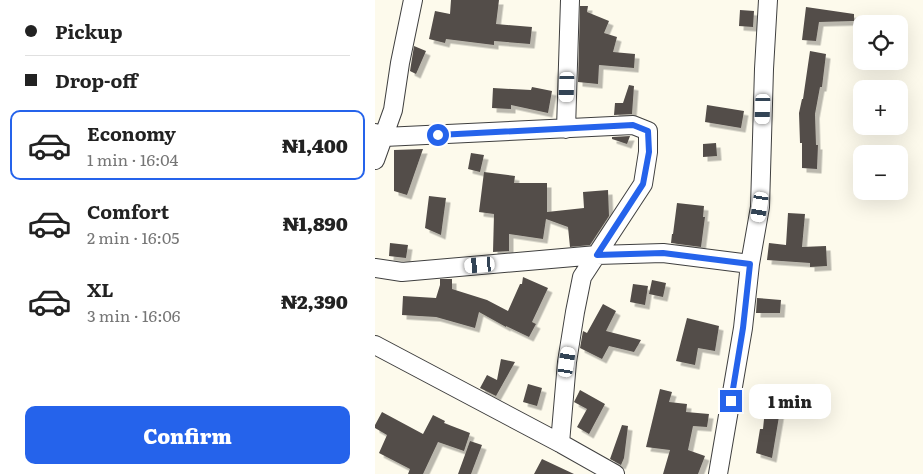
<!DOCTYPE html>
<meta charset="utf-8">
<style>
:root{--surface:#fff;--page:#f2f2f2;--text:#222;--muted:#767676;--line:#e0e0e0;--accent:#2563eb}
body{margin:0;font-family:Literata,serif;background:var(--page);color:var(--text);height:100vh;display:flex;flex-direction:column;font-size:19px;white-space:nowrap}
*{box-sizing:border-box;margin:0}
p{font-size:16px;color:var(--muted)}
.icon{flex:none;width:28px;height:28px;fill:none;stroke:currentColor;stroke-width:2;stroke-linecap:round;stroke-linejoin:round}
.map{position:relative;flex:1;overflow:hidden}
.drawer{display:flex;flex-direction:column;background:var(--surface);width:375px}
.drawer>*{flex:none}
.top-card{display:grid;align-content:center;height:110px;padding:0 25px;background:var(--surface)}
.tools{position:absolute;left:478px;top:15px;display:grid;gap:10px}
.tools a{display:grid;place-items:center;width:55px;height:55px;border-radius:10px;background:var(--surface);box-shadow:0 5px 20px #0002;font-size:25px}
.end{position:absolute;width:22px;height:22px;margin:-11px;border:6px solid #2563eb;background:#fff;box-shadow:0 0 0 2px #fff}
.from{border-radius:50%}
.bubble{position:absolute;height:35px;border-radius:10px;background:var(--surface);box-shadow:0 5px 20px #0002;font-size:16px;font-weight:800;line-height:35px;text-align:center}
.car{position:absolute;width:15px;height:30px;margin:-15px -8px;border-radius:6px;box-shadow:0 0 4px 1px #0007;background:linear-gradient(#fff 24%,#345 0 40%,#fff 0 76%,#345 0 86%,#fff 0)}
.top-card b{display:flex;align-items:center;gap:18px;height:48px;font-size:19px}
.top-card b+b{border-top:1px solid var(--line)}
.top-card i{width:12px;height:12px;background:var(--text)}
ul{padding:0;list-style:none}
li{display:flex;align-items:center;gap:15px;height:70px;margin:0 10px 8px;padding:0 15px;border:2px solid transparent;border-radius:10px}
li div{flex:1}
li b{display:block;font-size:19px}
li em{font-style:normal;font-weight:800}
li.active{border-color:var(--accent)}
li>.icon{width:45px;height:45px;stroke-width:1.5}
.action{display:flex;gap:10px;margin-top:auto;padding:10px 25px}
.action a{flex:1;height:58px;border-radius:10px;background:var(--accent);color:#fff;font-size:20px;font-weight:800;line-height:58px;text-align:center}
main{display:flex;flex:1;min-height:0}
.map>svg:first-child{display:block}
</style>
<main>
<section class="drawer">
<div class="top-card">
<b><i class="from"></i>Pickup</b>
<b><i></i>Drop-off</b>
</div>
<ul>
<li class="active"><svg class="icon" aria-label="car" viewBox="0 0 24 24"><path d="M5 17H2v-5l4-1 3-4h7l3 4 3 1v5h-3M9 17h6M6 11h13"/><circle cx="7" cy="17" r="2"/><circle cx="17" cy="17" r="2"/></svg><div><b>Economy</b><p>1 min · 16:04</p></div><em>₦1,400</em></li>
<li><svg class="icon" aria-label="car" viewBox="0 0 24 24"><path d="M5 17H2v-5l4-1 3-4h7l3 4 3 1v5h-3M9 17h6M6 11h13"/><circle cx="7" cy="17" r="2"/><circle cx="17" cy="17" r="2"/></svg><div><b>Comfort</b><p>2 min · 16:05</p></div><em>₦1,890</em></li>
<li><svg class="icon" aria-label="car" viewBox="0 0 24 24"><path d="M5 17H2v-5l4-1 3-4h7l3 4 3 1v5h-3M9 17h6M6 11h13"/><circle cx="7" cy="17" r="2"/><circle cx="17" cy="17" r="2"/></svg><div><b>XL</b><p>3 min · 16:06</p></div><em>₦2,390</em></li>
</ul>
<div class="action"><a>Confirm</a></div>
</section>
<div class="map">
<svg width="548" height="474" viewBox="0 0 548 474">
<defs>
<filter id="shadow"><feDropShadow dx="4.5" dy="4.5" stdDeviation="0" flood-color="#0004"/></filter>
</defs>
<rect width="100%" height="100%" fill="#fdfaec"/>
<!-- building -->
<path fill="#534d49" filter="url(#shadow)" d="M76,0H124L121,24L157,27L155,44L119,41V45L71,39L70,43L54,39L60,11L75,14Z
M205,6H213L212,12L234,21L229,33L242,37L238,52L260,54L259,68L224,65L223,84L203,82Z
M431,7L479,14V21L444,22L441,41L427,40Z
M365,10L379,11L378,27L364,26Z
M39,46L51,51L41,74L35,71Z
M435,51L451,54L447,87H445L440,114L441,145H443L442,169L427,168V143H425L424,113L427,99H428Z
M254,85L259,86L257,114L239,115L240,103H248Z
M157,87L177,91L173,113L136,105V109L117,108L118,88L156,90Z
M332,105L369,111L366,128L330,122Z
M255,136L252,144L237,139V137Z
M341,143L342,156L328,157V144Z
M48,149L32,195L19,191V150Z
M96,153L109,155L105,172L93,169Z
M109,172L140,176L139,183H172V212L209,208L208,192L233,190L234,216L215,245L195,247L193,227L171,219L168,239L134,234V251L118,252L119,214L104,212Z
M54,196L71,198L66,235L50,228Z
M302,203L329,206L328,217H330L326,247L296,243L297,234H298Z
M413,213L430,214L427,247L451,246L452,266L435,267V263L392,260L394,243L411,245Z
M15,243L33,245L31,258L14,256Z
M148,277L173,288L157,322L161,324L154,337L131,326V327L104,312L100,328L61,317L27,315L28,296L61,298L65,285V279H77V289L112,300L133,311L145,284H147Z
M277,280L291,283L288,297L274,294Z
M258,284L273,286L270,305L255,302Z
M382,298L406,300L405,313H381Z
M228,304L241,311L231,331L266,340L259,352L234,346L227,359L205,348L208,331L212,333Z
M312,318L344,326L340,351L323,348L320,365L301,361Z
M126,359L140,362L121,396L105,388L112,375L122,380Z
M153,384L167,388L162,406L148,402Z
M391,385L409,387L397,458L381,453L385,429H388L391,399H389Z
M285,389L297,392L294,402L312,404L311,412L334,414L332,427L318,426L313,450L330,456L323,474H288L295,450L271,447Z
M205,390L230,404L214,434L202,427L212,409L199,402Z
M7,412L48,434L58,415L70,421L69,423L95,433L89,451L63,442L48,474H33L35,469L4,453L12,435L0,428V425Z
M247,425L253,426L249,458L246,465L235,459Z
M95,441L107,445L96,474H83Z
M167,459L199,474H159Z"/>
<g fill="none" stroke-linecap="round" stroke-linejoin="round">
<defs>
<path id="minor" d="M191,129L195,0
M0,133L9,137L258,125L273,131V152L268,184L207,277L200,312L192,362L185,443
M0,160L18,110L25,63L38,0
M0,268L27,272L222,255L288,253L375,264
M0,345L185,443L240,474
M343,474L368,328L375,264L385,207L389,69L393,0"/>
</defs>
<!-- minor casing -->
<use href="#minor" stroke="#3f3f3f" stroke-width="20"/>
<!-- minor -->
<use href="#minor" stroke="#fff" stroke-width="18"/>
</g>
<g fill="none" stroke-linecap="round" stroke-linejoin="round">
<!-- route -->
<path stroke="#2563eb" stroke-width="6" d="M63,135L258,125L273,131L274,152L268,184L222,255L288,253L375,264L368,328L356,401"/>
</g>
</svg>
<div class="tools">
<a><svg class="icon" aria-label="locate" viewBox="0 0 24 24"><circle cx="12" cy="12" r="6"/><path d="M12 2v4M12 18v4M2 12h4M18 12h4"/></svg></a>
<a>+</a>
<a>−</a>
</div>
<i class="end from" style="left:63px;top:135px"></i>
<i class="end" style="left:356px;top:401px"></i>
<div class="bubble" style="left:374px;top:384px;width:82px">1 min</div>
<i class="car" style="left:192px;top:87px;rotate:182deg"></i>
<i class="car" style="left:388px;top:109px;rotate:182deg"></i>
<i class="car" style="left:385px;top:207px;rotate:189deg"></i>
<i class="car" style="left:105px;top:265px;rotate:265deg"></i>
<i class="car" style="left:192px;top:362px;rotate:9deg"></i>
</div>
</main>
